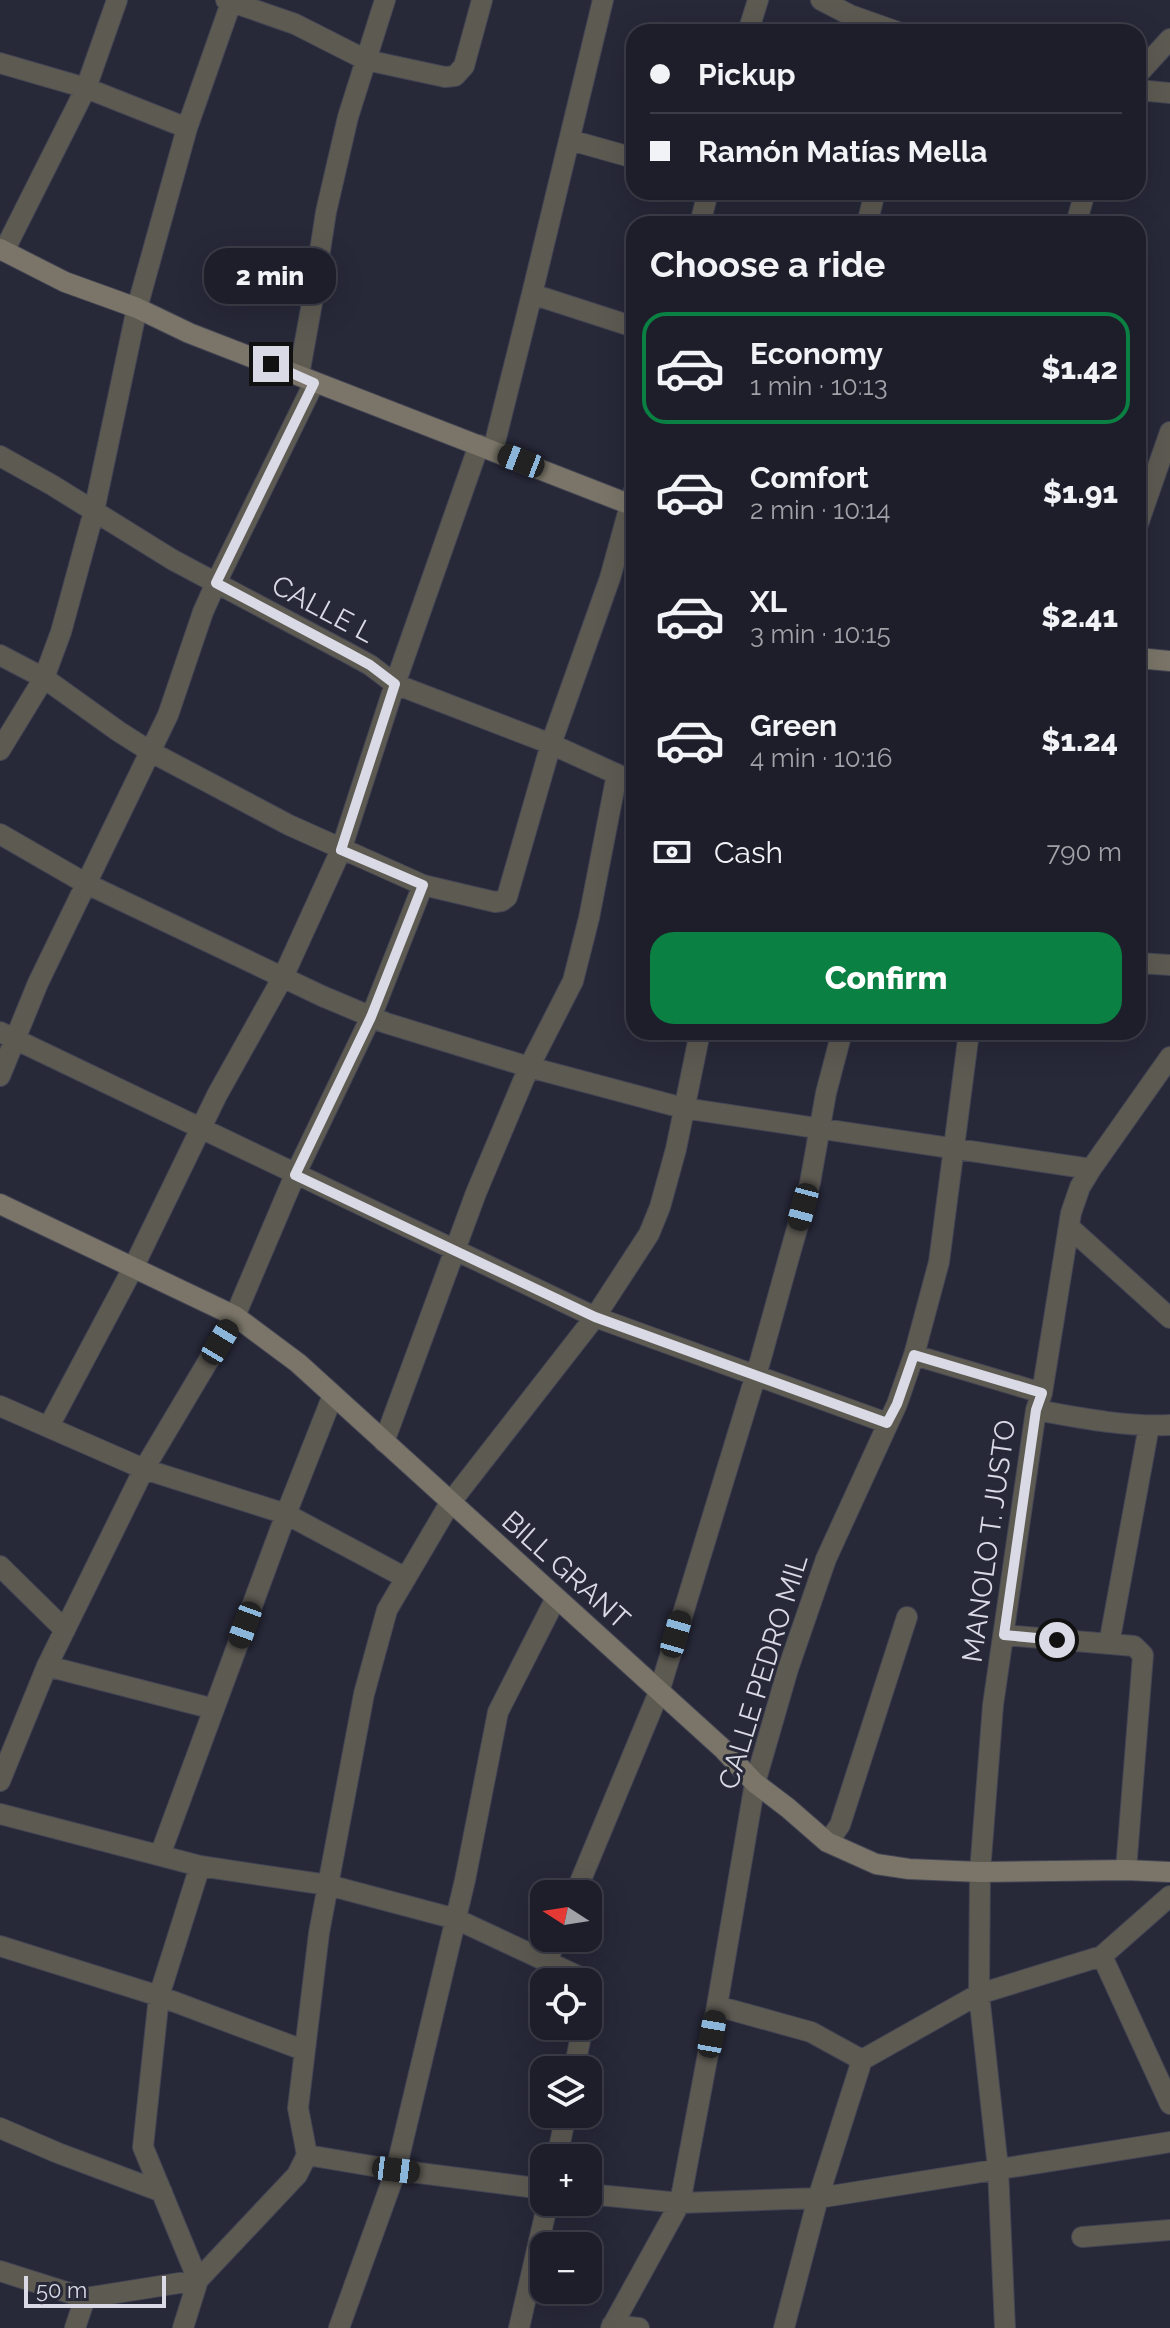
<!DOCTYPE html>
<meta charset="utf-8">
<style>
:root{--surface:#1d1e2a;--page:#252732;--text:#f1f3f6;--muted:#a0a2a8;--line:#3b3c47;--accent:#0b8043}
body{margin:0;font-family:Raleway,sans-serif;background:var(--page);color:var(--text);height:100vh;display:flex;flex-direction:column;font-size:30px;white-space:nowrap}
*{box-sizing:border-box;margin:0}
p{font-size:26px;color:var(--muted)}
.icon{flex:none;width:44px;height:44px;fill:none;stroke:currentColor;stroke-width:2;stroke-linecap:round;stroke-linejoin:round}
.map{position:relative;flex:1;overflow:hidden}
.details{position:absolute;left:626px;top:216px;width:520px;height:824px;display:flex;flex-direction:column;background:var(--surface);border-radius:24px;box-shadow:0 8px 32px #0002,0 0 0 2px var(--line)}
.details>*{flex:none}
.guide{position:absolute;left:626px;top:24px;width:520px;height:176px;border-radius:24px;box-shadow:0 8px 32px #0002,0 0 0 2px var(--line);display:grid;align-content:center;height:176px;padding:0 24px;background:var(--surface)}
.needle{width:52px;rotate:282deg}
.fabs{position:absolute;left:530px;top:1880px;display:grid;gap:16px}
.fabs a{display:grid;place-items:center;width:72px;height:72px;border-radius:16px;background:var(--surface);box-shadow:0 8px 32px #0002,0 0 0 2px var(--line);font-size:40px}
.scale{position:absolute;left:24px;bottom:20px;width:142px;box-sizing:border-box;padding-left:8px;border:4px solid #d9dae5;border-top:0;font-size:22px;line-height:28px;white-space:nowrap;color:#d9dae5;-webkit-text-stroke:6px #272838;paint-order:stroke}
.end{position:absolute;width:36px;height:36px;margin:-18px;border:10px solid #d9dae5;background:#111;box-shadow:0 0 0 4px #111}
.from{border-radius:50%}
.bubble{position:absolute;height:56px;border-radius:24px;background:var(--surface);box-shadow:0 8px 32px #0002,0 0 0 2px var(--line);font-size:26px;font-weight:800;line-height:56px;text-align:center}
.car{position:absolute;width:24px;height:48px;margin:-24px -12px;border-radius:10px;box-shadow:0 0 6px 2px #0007;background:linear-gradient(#222 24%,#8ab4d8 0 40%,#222 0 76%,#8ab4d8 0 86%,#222 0)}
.guide b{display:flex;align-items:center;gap:28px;height:76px;font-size:30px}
.guide b+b{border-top:2px solid var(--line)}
.guide i{width:20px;height:20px;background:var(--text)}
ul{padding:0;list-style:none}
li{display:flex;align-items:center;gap:24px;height:112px;margin:0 16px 12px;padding:0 8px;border:4px solid transparent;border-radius:24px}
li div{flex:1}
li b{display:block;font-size:30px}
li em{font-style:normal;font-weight:800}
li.selected{border-color:var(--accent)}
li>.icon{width:72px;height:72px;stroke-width:1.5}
h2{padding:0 24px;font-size:36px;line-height:96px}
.pay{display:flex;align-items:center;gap:20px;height:88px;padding:0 24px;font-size:30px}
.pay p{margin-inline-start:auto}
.action{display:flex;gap:16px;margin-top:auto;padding:16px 24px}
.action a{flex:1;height:92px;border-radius:24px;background:var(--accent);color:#fff;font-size:32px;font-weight:800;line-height:92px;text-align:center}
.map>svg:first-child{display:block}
</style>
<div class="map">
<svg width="1170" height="2328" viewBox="0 0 1170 2328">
<rect width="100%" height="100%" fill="#272838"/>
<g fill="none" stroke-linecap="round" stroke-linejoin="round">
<defs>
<path id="street" d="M226,0L295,24L366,60L445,77L455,76L464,66L482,0
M603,0L532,294L634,327
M821,0L850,15L898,32
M748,32L758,0
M0,63L86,88L187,128
M1138,74L1170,39
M1138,90L1170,93
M570,140L634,158
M700,224L708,192
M867,224L875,192
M1076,224L1085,192
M4,251L86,88L117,0
M299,375L312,303L326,212L348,117L385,0
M493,450L532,294
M0,456L52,485L173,560L348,653L370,665L395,684L551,744L634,782
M1138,524L1170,432
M0,655L44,678L118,731L151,752L289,825L423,885L495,902L502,901L507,897L551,744L610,578L634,491
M0,750L44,678L61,632L94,511L137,308L187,128L232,0
M0,834L85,883L322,996L386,1023L529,1067L683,1108L1091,1169
M1138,963L1170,965
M0,1032L595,1317L887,1423
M0,1076L38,983L168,715L203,612L216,583L314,383
M1069,1227L1170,1318
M914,1355L1042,1393
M0,1406L144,1469L286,1514L406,1578
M1036,1410C1080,1418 1125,1427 1170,1425
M49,1426L133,1268L217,1095L283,977L341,850L395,684L479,445
M384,1442L476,1193L529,1067L573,981L589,918L617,774
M0,1566L65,1630
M1004,1635L1134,1646L1143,1655L1126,1870
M1109,1644L1149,1426
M47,1666L214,1709
M0,1781L47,1666L144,1469L235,1316L295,1175L371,1017L423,885
M0,1814L200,1866L328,1885L456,1919L580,1977L582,1982
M828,1842L840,1825L907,1617
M160,1855L286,1514L333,1395
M575,1894L659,1692L761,1358L789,1257L810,1183L826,1093L842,1032
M0,1946L159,1996L303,2050
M1102,1956L1170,2104
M547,1961L557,1938
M717,2006L811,2032L862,2060
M574,2070L583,2026
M0,2128L58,2153L162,2192
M307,2155L396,2170L544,2189
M557,2158L566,2114
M588,2194L680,2203L818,2198L1170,2142
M1082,2237L1170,2230
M0,2271L85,2298L198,2280L297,2175L307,2155L298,2108L319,1933L364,1694L387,1610L450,1503L595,1317L649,1234L660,1207L676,1149L700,1032
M612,2325L639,2328
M75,2328L85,2298
M183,2328L198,2280L143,2147L159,1996L200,1866
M339,2328L396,2170L465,1880L498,1712L556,1598
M519,2328L548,2202
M611,2328L680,2203L717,2006L755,1783L788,1669L826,1559L897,1404L914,1355L939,1262L969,1032
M784,2328L818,2198L862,2060L979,1994L1102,1956L1170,1896
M1005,2328L998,2168L979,1994L980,1872L993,1705L1036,1410L1042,1393L1071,1213L1080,1187L1091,1169L1170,1057"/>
<path id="secondary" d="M0,249L65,282L137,308L189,333L634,506
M1138,658L1170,661
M0,1204L235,1316L298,1363L722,1748L755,1783L788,1808L827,1842L876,1864L909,1869L980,1872L1126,1870L1170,1872"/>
</defs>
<!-- street casing -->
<use href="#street" stroke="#434454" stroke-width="22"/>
<!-- secondary casing -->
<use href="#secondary" stroke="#434454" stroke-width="22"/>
<!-- street -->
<use href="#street" stroke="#5d5a52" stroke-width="20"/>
<!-- secondary -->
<use href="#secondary" stroke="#7a7568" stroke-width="20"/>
</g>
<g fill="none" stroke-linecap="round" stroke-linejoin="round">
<!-- route -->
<path stroke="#d9dae5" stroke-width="10" d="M271,364L314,383L216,583L348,653L370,665L395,684L341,850L423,885L371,1017L295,1175L595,1317L887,1423L897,1404L914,1355L1042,1393L1036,1410L1004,1635L1057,1640"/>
</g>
<g text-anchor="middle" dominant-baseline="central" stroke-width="6" stroke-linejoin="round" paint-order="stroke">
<!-- street labels -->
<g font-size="28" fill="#d9dae5" stroke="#272838">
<text transform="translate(323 609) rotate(28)">CALLE L</text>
<text transform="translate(989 1541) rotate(-82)">MANOLO T. JUSTO</text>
<text transform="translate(566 1570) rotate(42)">BILL GRANT</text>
<text transform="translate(763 1672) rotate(-73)">CALLE PEDRO MIL</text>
</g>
</g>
</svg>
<div class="fabs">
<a><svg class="needle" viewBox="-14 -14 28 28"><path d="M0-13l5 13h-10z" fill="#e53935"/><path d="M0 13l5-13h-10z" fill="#a0a2a8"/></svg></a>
<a><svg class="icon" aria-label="locate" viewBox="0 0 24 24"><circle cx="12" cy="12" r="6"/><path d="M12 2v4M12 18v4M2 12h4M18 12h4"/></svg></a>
<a><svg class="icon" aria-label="layers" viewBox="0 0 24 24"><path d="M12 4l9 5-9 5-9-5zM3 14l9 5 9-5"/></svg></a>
<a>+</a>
<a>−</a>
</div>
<div class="scale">50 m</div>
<i class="end from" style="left:1057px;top:1640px"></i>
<i class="end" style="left:271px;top:364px"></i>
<div class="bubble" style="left:204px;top:248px;width:132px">2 min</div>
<i class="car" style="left:521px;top:461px;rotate:291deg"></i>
<i class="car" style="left:803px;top:1207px;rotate:195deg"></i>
<i class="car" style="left:220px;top:1342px;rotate:31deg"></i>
<i class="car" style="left:245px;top:1625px;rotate:200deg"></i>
<i class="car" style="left:676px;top:1634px;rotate:16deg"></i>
<i class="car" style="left:712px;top:2034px;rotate:10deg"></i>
<i class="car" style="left:396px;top:2170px;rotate:97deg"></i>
<div class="guide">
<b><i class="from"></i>Pickup</b>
<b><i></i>Ramón Matías Mella</b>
</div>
<section class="details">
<h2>Choose a ride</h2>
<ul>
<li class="selected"><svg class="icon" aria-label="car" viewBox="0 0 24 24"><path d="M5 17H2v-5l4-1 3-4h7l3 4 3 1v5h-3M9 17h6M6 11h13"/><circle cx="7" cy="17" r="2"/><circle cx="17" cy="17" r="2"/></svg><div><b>Economy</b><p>1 min · 10:13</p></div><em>$1.42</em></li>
<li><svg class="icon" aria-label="car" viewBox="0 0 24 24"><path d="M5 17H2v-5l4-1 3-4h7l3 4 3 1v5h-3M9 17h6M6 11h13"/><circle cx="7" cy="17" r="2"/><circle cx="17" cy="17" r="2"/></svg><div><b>Comfort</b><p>2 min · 10:14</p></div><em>$1.91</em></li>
<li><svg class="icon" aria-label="car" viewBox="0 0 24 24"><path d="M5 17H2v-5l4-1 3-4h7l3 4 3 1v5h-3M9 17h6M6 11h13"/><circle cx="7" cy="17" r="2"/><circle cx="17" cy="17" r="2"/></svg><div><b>XL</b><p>3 min · 10:15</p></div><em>$2.41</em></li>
<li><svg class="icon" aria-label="car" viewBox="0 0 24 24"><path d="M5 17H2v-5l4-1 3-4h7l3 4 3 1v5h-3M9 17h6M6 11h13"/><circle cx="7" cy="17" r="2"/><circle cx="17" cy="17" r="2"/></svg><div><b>Green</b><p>4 min · 10:16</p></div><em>$1.24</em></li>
</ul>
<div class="pay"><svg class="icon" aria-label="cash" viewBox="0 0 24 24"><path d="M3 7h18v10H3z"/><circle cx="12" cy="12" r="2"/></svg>Cash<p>790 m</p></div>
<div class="action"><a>Confirm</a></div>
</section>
</div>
